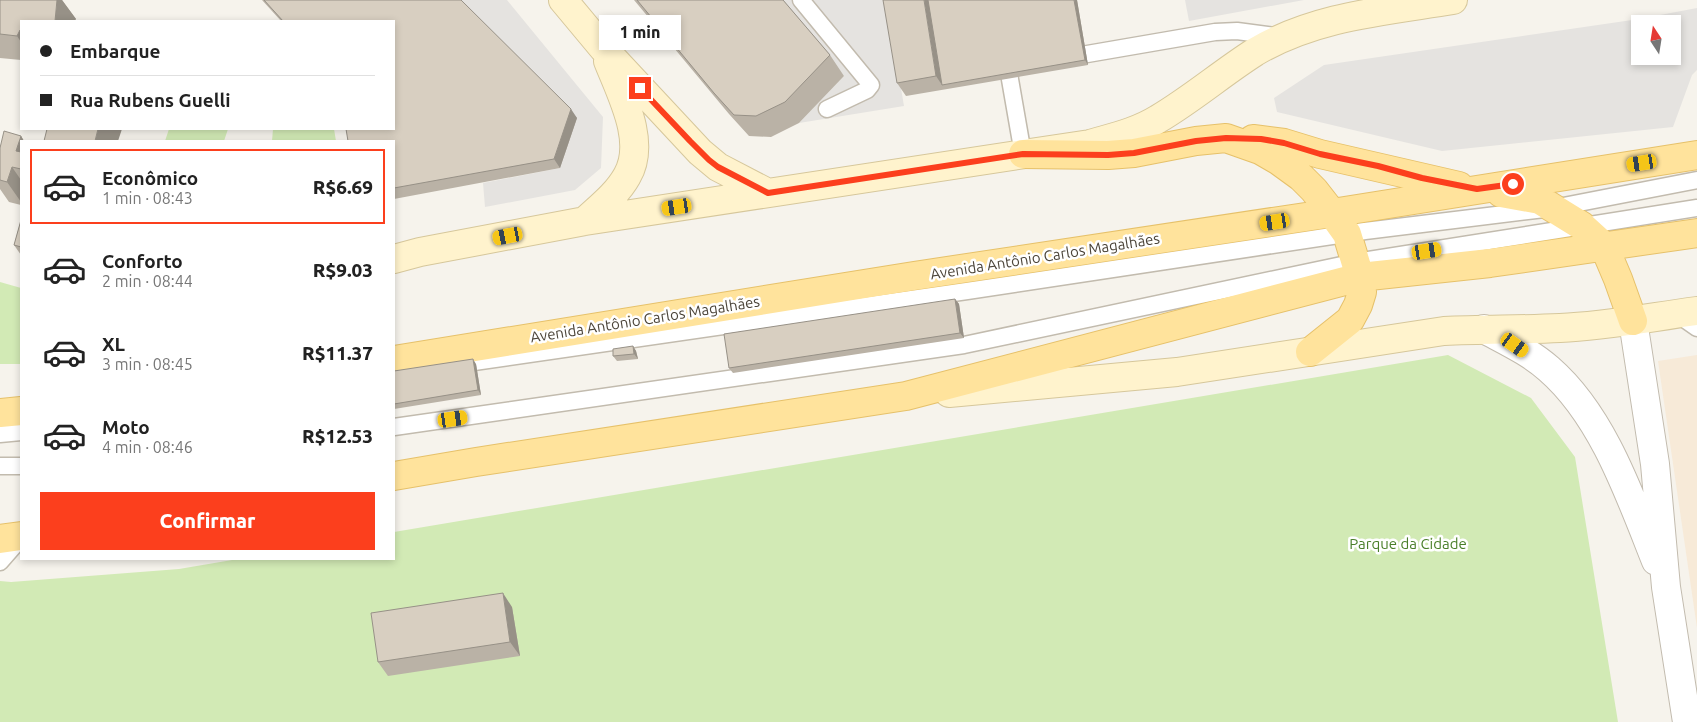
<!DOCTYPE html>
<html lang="pt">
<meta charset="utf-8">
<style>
:root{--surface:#fff;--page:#f6f6f6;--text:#222;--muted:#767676;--line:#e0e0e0;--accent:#fc3f1d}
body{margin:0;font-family:Ubuntu,sans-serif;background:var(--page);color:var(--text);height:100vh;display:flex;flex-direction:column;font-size:19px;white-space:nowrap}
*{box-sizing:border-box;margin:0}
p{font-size:16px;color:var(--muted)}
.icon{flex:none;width:28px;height:28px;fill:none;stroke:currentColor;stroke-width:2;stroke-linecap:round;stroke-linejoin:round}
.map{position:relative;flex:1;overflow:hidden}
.side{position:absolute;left:20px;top:140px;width:375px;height:420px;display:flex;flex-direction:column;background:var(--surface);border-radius:0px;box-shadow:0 2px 8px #0003}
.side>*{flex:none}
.top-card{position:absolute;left:20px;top:20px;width:375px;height:110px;border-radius:0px;box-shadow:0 2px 8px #0003;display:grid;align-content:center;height:110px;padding:0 20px;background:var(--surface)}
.needle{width:32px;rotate:348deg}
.buttons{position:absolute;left:1631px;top:15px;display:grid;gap:10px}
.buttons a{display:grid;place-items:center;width:50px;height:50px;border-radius:0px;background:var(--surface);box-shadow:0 2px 8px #0003;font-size:25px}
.end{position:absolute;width:22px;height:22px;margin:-11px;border:6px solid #fc3f1d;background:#fff;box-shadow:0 0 0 2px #fff}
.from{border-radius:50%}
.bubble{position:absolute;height:35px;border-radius:0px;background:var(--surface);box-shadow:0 2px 8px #0003;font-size:16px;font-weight:800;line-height:35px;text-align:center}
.car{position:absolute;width:15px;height:30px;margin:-15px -8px;border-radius:6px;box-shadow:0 0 4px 1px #0007;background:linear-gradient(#f5c518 24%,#345 0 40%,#f5c518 0 76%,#345 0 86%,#f5c518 0)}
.top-card b{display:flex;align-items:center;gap:18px;height:48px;font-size:19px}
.top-card b+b{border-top:1px solid var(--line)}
.top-card i{width:12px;height:12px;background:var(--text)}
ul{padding:9px 0 0;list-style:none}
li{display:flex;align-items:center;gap:15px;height:75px;margin:0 10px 8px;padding:0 10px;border:2px solid transparent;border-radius:0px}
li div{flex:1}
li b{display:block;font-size:19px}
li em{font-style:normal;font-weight:800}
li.on{border-color:var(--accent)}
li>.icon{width:45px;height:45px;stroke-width:1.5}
.cta{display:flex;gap:10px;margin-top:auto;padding:10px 20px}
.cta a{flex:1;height:58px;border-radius:0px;background:var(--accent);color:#fff;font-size:20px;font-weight:800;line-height:58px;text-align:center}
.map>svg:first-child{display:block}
</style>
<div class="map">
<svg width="1697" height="722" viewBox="0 0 1697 722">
<rect width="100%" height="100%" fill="#f6f3ec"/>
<!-- commercial -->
<path fill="#f7ead8" d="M1697,355V628L1658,361Z"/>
<!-- green -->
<path fill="#d2eab5" d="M169,129H228L224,141H165Z
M273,129H334L336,141H272Z
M0,282L21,288V364H0Z
M1448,355L1531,398L1575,457L1618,722H0V581L11,582L179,569L238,559H394V532Z"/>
<!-- parking -->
<path fill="#e5e3e0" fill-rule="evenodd" d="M458,0H507L603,117L601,168L575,190L485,207L483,183L560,168Z
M779,0H886L904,106L799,123L844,76Z
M1185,0H1304L1189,21Z
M1697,8V70L1692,75L1673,127L1442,151L1277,112L1274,98L1324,65L1639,19ZM1640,24H1672V56H1640Z"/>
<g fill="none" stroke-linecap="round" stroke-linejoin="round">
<defs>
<path id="lane" d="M801,0L871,85L867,90L827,109
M1064,58L1215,32L1237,31L1282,37
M1018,67L1008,68L1023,154
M1677,314L1697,328
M453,365L967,291L1365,231L1553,208L1697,180
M394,427L964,345L1356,262L1697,208
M0,434L21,432
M0,466H21
M0,562L21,538"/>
<path id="street" d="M1633,321L1655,464L1666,587L1687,722
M1484,329C1506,341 1530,352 1549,369C1603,416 1630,496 1656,561"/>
<path id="secondary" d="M563,0L603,48L700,152L718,167L768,193
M585,221C600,207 617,194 627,176C647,142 621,94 608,61
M394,259L420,252L585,221L1090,144C1114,137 1137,132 1158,119C1192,99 1222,73 1255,52C1315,16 1385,11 1453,0
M949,393L1177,372L1444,331C1483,329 1521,330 1560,328C1606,326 1651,317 1697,311"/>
<path id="primary" d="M1253,139L1284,143L1320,154L1459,186
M1023,154L1108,155L1134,153L1196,141L1226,138L1260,150L1279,161L1301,177L1314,190L1332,213L1347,234L1360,277L1362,292L1358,305L1350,320L1310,352
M1501,193L1540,200L1582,226L1604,246L1618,279L1633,321
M394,360L914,276L1332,213L1697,155
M0,413L21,411
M394,476L476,462L906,396L1360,277L1490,263L1697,233
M0,539L21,536"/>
</defs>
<!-- lane casing -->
<use href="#lane" stroke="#c2bbae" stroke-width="19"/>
<!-- street casing -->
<use href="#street" stroke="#c2bbae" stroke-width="30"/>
<!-- secondary casing -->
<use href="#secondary" stroke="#d6c79b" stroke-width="30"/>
<!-- primary casing -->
<use href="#primary" stroke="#e6c16a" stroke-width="30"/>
<!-- lane -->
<use href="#lane" stroke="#fff" stroke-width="16"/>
<!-- street -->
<use href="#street" stroke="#fff" stroke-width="28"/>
<!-- secondary -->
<use href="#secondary" stroke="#fff3cd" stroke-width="28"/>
<!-- primary -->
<use href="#primary" stroke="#ffe39c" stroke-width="28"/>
</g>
<!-- wall -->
<path fill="#bab2a6" d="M0,0H62L76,19L21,21V60L0,58Z
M262,0H461L577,118L560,168L394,199V21H281Z
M634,0H783L830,55L844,76L799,123L771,137L749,136L729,114Z
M1077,0L1088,65L906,96L897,83Z
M21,136L24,141H21V205L9,202L0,189V148Z
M21,220V255L14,245Z
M955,299L959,304L964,338L733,373L729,368Z
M633,346L636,351L638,359L617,361L613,356Z
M476,364L481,395L394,409V371Z
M512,607L520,656L388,676L378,662Z"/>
<!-- shaded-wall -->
<path fill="#979187" d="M57,0H62L76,19L75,21H55Z
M924,0H931L942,85L936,76Z
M1074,0H1077L1088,65L1085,60Z
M20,30L21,32V42L17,36Z
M571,109L577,118L560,168L554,159Z
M98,129H122L118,141H95Z
M21,136L24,141H21V157L16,151Z
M12,167L21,180V202L7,182Z
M955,299L959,304L964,338L960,333Z
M633,346L636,351L638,359L634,354Z
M473,359L476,364L481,395L478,390Z
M503,593L512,607L520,656L510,642Z"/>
<!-- building -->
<path fill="#d8cfc1" stroke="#979187" d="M0,0H57L55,21H21V30H20L17,36L0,34Z
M264,0H461L571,109L554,159L394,188V141H348L346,129H394V21H283Z
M637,0H783L830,55L785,102L756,116L734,115L714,93Z
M883,0H924L936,76L897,83Z
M928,0H1074L1085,60L942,85Z
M47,129H98L95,141H44Z
M4,131L21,136L16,151L21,152V169L12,167L7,182L0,180V148Z
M21,220V247L14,245Z
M955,299L960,333L729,368L724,334Z
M633,346L634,354L613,356V349Z
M473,359L478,390L394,404V371Z
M503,593L510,642L378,662L371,613Z"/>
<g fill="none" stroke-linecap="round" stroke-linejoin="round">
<!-- route -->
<path stroke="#fc3f1d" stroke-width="6" d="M640,88L690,141L709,160L718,167L768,193L1023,154L1108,155L1134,153L1196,141L1226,138L1261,139L1284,143L1320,154L1378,166L1422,178L1477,189L1513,184"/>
</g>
<g text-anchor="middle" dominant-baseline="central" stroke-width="5" stroke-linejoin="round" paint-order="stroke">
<!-- street labels -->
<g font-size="15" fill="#4b4439" stroke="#fff">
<text transform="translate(1045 256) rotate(-9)">Avenida Antônio Carlos Magalhães</text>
<text transform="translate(645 319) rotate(-9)">Avenida Antônio Carlos Magalhães</text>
</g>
<!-- park labels -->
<g font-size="15" fill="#4a7f2a" stroke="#fff">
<text x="1408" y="543">Parque da Cidade</text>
</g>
</g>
</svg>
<div class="buttons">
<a><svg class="needle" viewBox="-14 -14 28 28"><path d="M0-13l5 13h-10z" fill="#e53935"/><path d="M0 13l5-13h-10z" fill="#767676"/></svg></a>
</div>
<i class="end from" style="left:1513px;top:184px"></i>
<i class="end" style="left:640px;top:88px"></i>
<div class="bubble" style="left:599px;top:15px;width:82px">1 min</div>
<i class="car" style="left:1642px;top:163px;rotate:261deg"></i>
<i class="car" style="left:677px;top:207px;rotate:261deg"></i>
<i class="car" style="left:1275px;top:222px;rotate:261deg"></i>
<i class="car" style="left:508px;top:236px;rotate:259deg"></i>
<i class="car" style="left:1427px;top:251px;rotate:81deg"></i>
<i class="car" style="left:1515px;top:345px;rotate:125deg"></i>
<i class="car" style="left:453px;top:419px;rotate:82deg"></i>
<div class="top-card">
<b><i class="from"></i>Embarque</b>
<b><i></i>Rua Rubens Guelli</b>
</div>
<section class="side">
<ul>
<li class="on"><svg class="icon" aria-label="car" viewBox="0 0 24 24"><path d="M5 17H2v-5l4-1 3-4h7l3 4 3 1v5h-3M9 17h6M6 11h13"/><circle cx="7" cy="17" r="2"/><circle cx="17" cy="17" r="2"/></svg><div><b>Econômico</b><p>1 min · 08:43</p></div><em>R$6.69</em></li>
<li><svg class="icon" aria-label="car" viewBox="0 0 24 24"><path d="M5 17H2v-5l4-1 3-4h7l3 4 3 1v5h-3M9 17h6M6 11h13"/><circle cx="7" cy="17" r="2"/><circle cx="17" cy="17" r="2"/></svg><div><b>Conforto</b><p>2 min · 08:44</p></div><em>R$9.03</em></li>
<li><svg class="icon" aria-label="car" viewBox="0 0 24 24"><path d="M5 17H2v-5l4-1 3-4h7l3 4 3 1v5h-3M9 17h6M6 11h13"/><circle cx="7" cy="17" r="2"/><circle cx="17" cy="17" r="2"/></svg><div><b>XL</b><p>3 min · 08:45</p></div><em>R$11.37</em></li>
<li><svg class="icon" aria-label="car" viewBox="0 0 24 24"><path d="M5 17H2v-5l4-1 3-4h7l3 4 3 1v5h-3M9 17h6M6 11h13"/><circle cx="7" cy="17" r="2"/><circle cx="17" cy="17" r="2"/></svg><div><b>Moto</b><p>4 min · 08:46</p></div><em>R$12.53</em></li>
</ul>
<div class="cta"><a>Confirmar</a></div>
</section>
</div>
